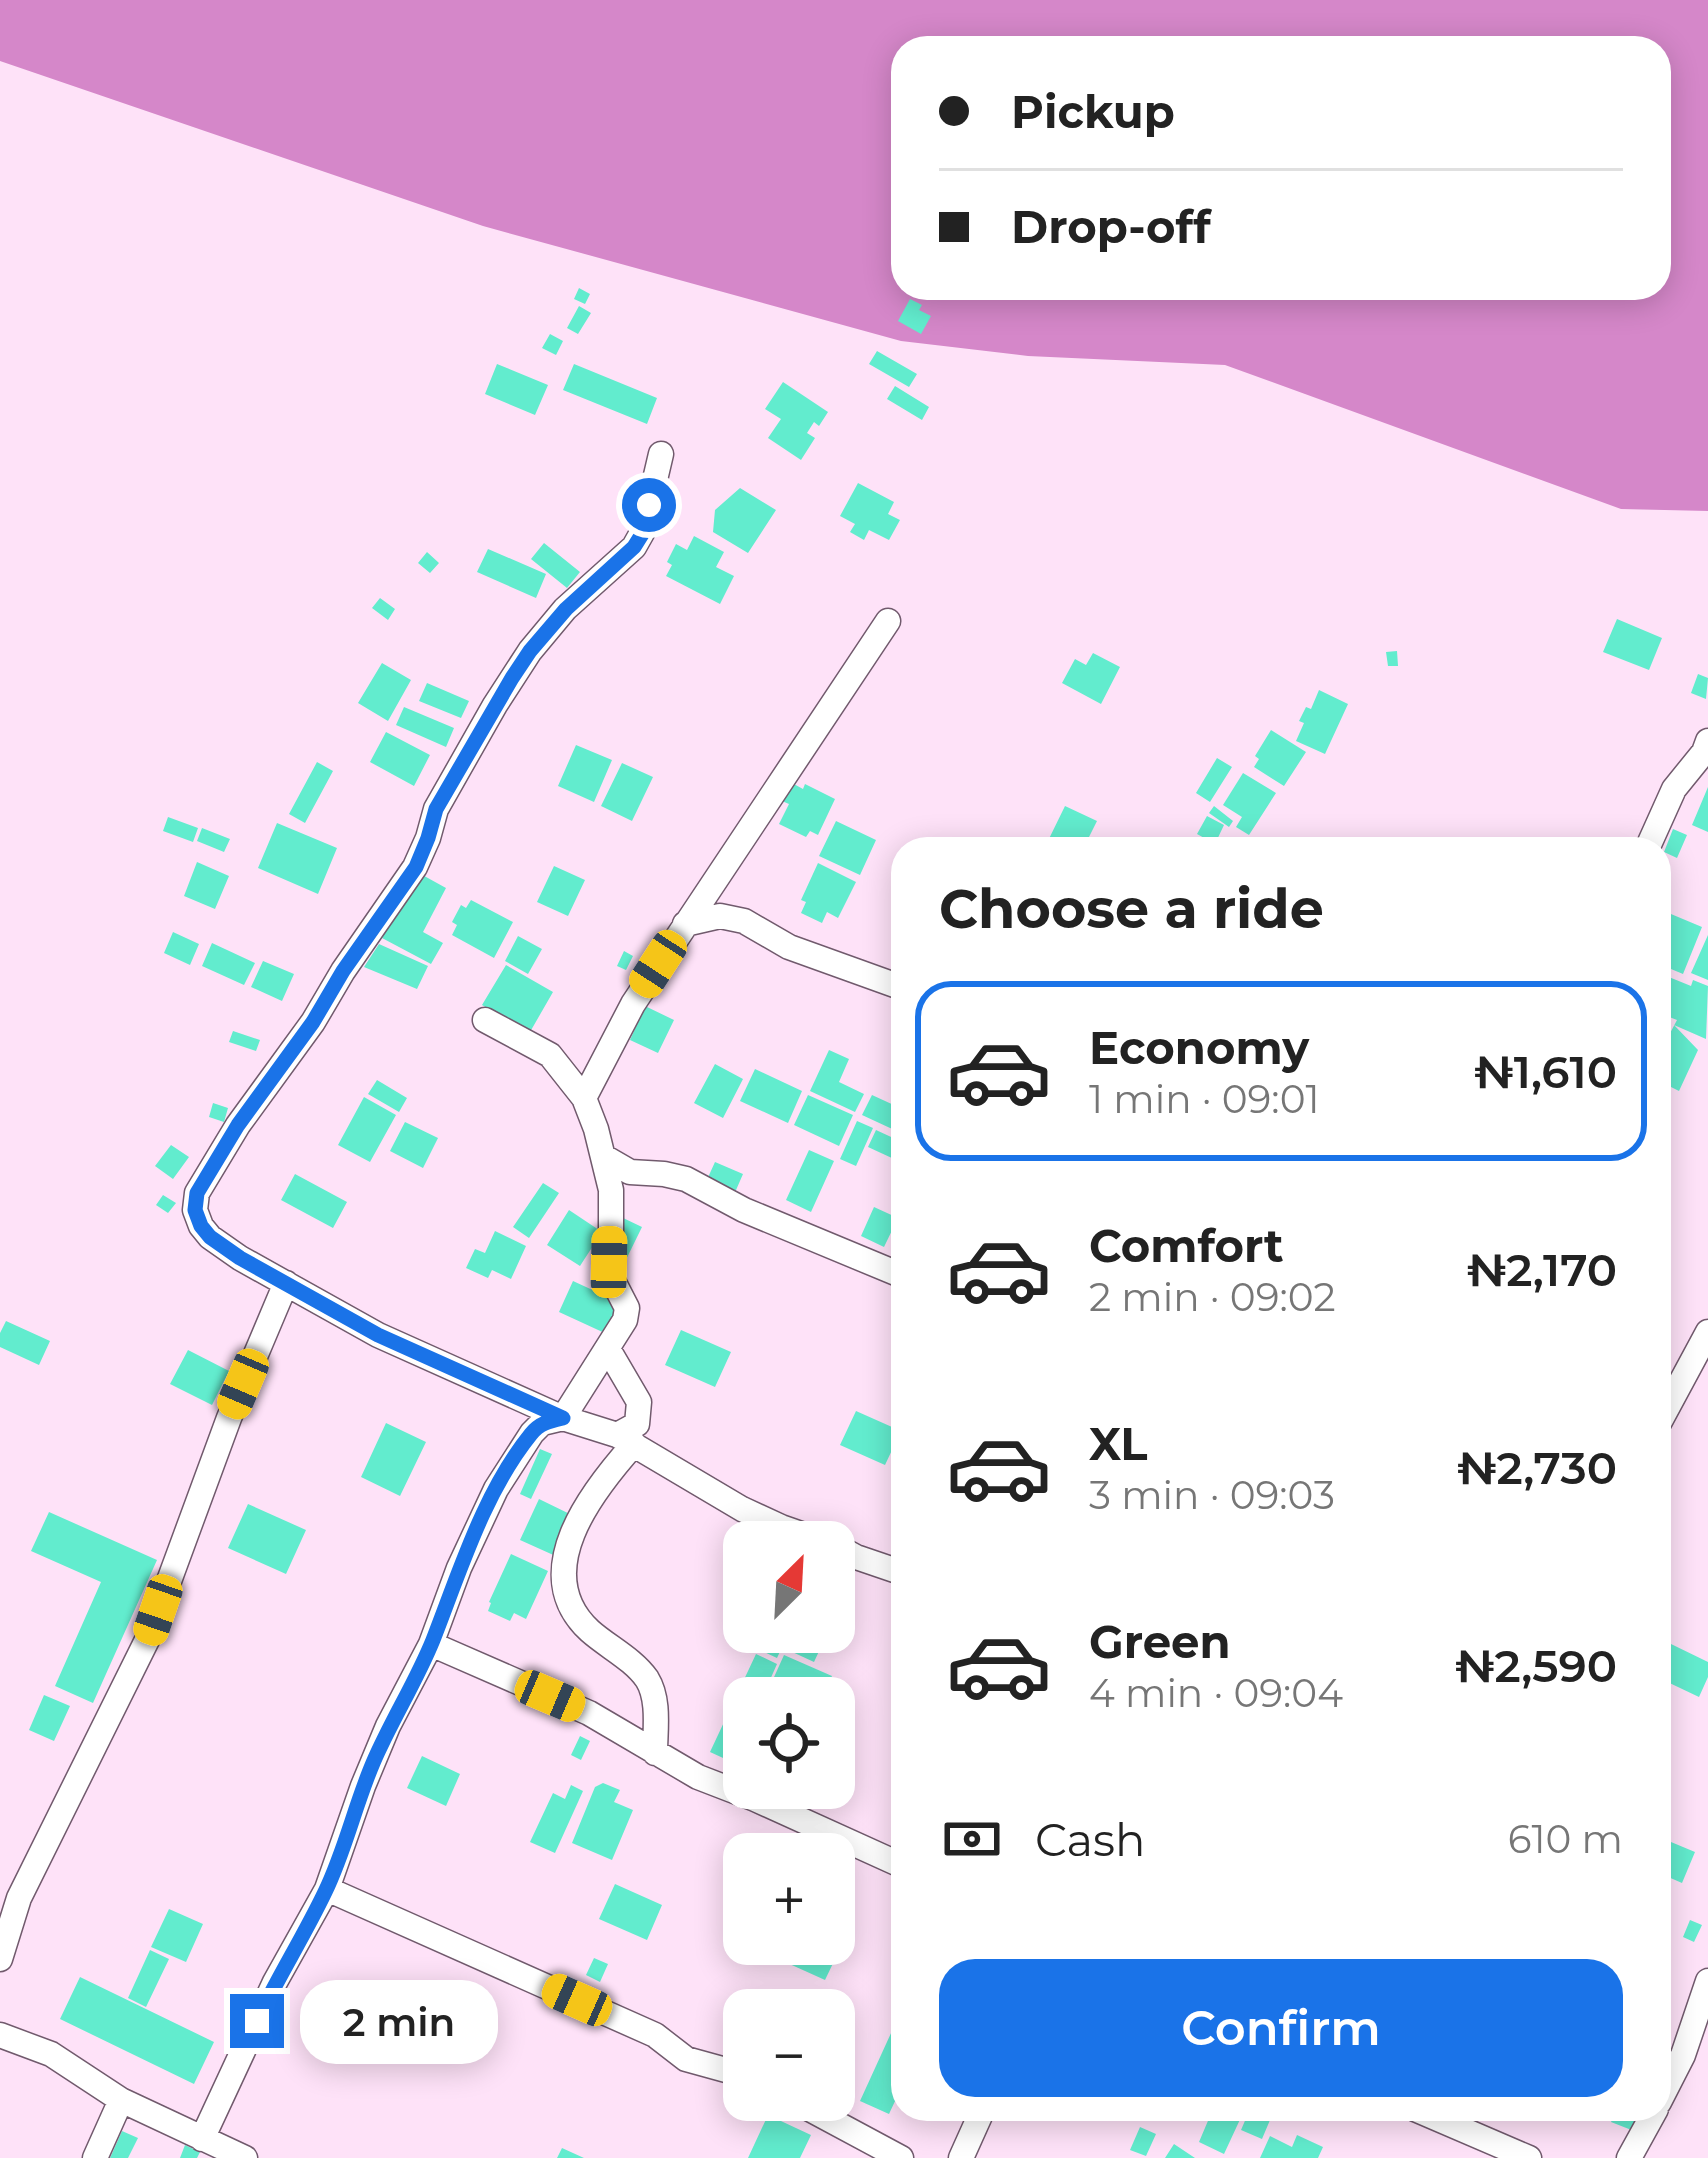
<!DOCTYPE html>
<meta charset="utf-8">
<style>
:root{--surface:#fff;--page:#f2f2f2;--text:#222;--muted:#767676;--line:#e0e0e0;--accent:#1a73e8}
body{margin:0;font-family:Montserrat,sans-serif;background:var(--page);color:var(--text);height:100vh;display:flex;flex-direction:column;font-size:45px;white-space:nowrap}
*{box-sizing:border-box;margin:0}
p{font-size:39px;color:var(--muted)}
.icon{flex:none;width:66px;height:66px;fill:none;stroke:currentColor;stroke-width:2;stroke-linecap:round;stroke-linejoin:round}
.map{position:relative;flex:1;overflow:hidden}
.panel{position:absolute;left:891px;top:837px;width:780px;height:1284px;display:flex;flex-direction:column;background:var(--surface);border-radius:36px;box-shadow:0 6px 30px #0003}
.panel>*{flex:none}
.top-card{position:absolute;left:891px;top:36px;width:780px;height:264px;border-radius:36px;box-shadow:0 6px 30px #0003;display:grid;align-content:center;height:264px;padding:0 48px;background:var(--surface)}
.needle{width:78px;rotate:24deg}
.controls{position:absolute;left:723px;top:1521px;display:grid;gap:24px}
.controls a{display:grid;place-items:center;width:132px;height:132px;border-radius:24px;background:var(--surface);box-shadow:0 6px 30px #0003;font-size:60px}
.end{position:absolute;width:54px;height:54px;margin:-27px;border:15px solid #1a73e8;background:#fff;box-shadow:0 0 0 6px #fff}
.from{border-radius:50%}
.bubble{position:absolute;height:84px;border-radius:36px;background:var(--surface);box-shadow:0 6px 30px #0003;font-size:39px;font-weight:600;line-height:84px;text-align:center}
.car{position:absolute;width:36px;height:72px;margin:-36px -18px;border-radius:15px;box-shadow:0 0 9px 3px #0007;background:linear-gradient(#f5c518 24%,#345 0 40%,#f5c518 0 76%,#345 0 86%,#f5c518 0)}
.top-card b{display:flex;align-items:center;gap:42px;height:114px;font-size:45px}
.top-card b+b{border-top:3px solid var(--line)}
.top-card i{width:30px;height:30px;background:var(--text)}
ul{padding:0;list-style:none}
li{display:flex;align-items:center;gap:36px;height:180px;margin:0 24px 18px;padding:0 24px;border:6px solid transparent;border-radius:36px}
li div{flex:1}
li b{display:block;font-size:45px}
li em{font-style:normal;font-weight:600}
li.active{border-color:var(--accent)}
li>.icon{width:108px;height:108px;stroke-width:1.5}
h2{padding:0 48px;font-size:54px;line-height:144px}
.pay{display:flex;align-items:center;gap:30px;height:132px;padding:0 48px;font-size:45px}
.pay p{margin-inline-start:auto}
.action{display:flex;gap:24px;margin-top:auto;padding:24px 48px}
.action a{flex:1;height:138px;border-radius:36px;background:var(--accent);color:#fff;font-size:48px;font-weight:600;line-height:138px;text-align:center}
.map>svg:first-child{display:block}
</style>
<div class="map">
<svg width="1708" height="2158" viewBox="0 0 1708 2158">
<rect width="100%" height="100%" fill="#fee2f8"/>
<!-- forest -->
<path fill="#d587c9" fill-rule="evenodd" d="M0,0H1708V511L1621,509L1225,365L1028,356L901,341L483,226L0,61ZM903,48H1659V288H903Z"/>
<!-- building -->
<path fill="#62ecce" d="M579,288L590,294L585,304L574,299Z
M910,299L922,305L919,310L931,316L921,334L898,321Z
M579,306L591,313L578,334L567,328Z
M550,334L563,341L556,355L542,348Z
M877,351L917,374L909,387L869,364Z
M497,364L548,385L535,415L485,394Z
M574,364L657,398L647,424L563,390Z
M783,382L828,412L819,426L814,422L807,433L815,438L801,460L768,438L781,419L765,409Z
M895,386L929,407L922,420L887,399Z
M858,483L894,502L888,514L900,520L889,540L869,530L864,540L850,532L855,524L840,516Z
M740,488L776,510L748,553L713,532L715,510Z
M694,536L724,552L716,567L734,576L720,604L666,576L672,565L667,562L676,544L687,550Z
M544,543L580,572L567,588L531,559Z
M488,549L546,574L536,598L477,572Z
M427,552L439,563L430,573L418,563Z
M380,598L395,609L388,620L372,608Z
M1617,619L1662,638L1649,670L1603,652Z
M1397,651L1398,666H1388L1386,652Z
M1093,653L1120,667L1101,704L1062,683L1075,659L1086,665Z
M382,663L411,680L388,721L358,703Z
M1698,674L1708,678L1706,699L1691,693Z
M427,683L469,701L461,718L419,701Z
M1319,690L1348,704L1325,754L1296,741L1304,723L1299,721L1306,707L1311,709Z
M404,707L454,728L446,747L396,725Z
M1271,730L1306,752L1284,786L1254,767L1259,759L1255,756Z
M386,732L430,755L414,786L370,762Z
M576,745L612,760L594,802L558,786Z
M1217,758L1232,767L1210,802L1196,793Z
M317,762L333,771L305,823L289,814Z
M622,763L653,777L632,821L601,806Z
M1243,773L1276,793L1249,835L1236,827L1242,817L1223,805Z
M792,783L803,789L805,784L835,799L818,835L810,831L806,837L779,824L789,804L782,801Z
M1708,787V832L1692,825Z
M1065,806L1097,821L1083,849H1044Z
M1214,806L1233,821L1229,827L1209,813Z
M1207,816L1224,825L1215,844L1197,834Z
M168,817L198,828L193,842L163,831Z
M836,821L876,840L860,875L819,856Z
M277,823L337,848L318,894L258,868Z
M202,828L230,839L224,852L197,841Z
M1673,829L1687,835L1677,858L1664,852Z
M197,862L229,876L215,909L184,896Z
M818,863L856,882L838,918L827,912L822,923L801,913L806,902L801,900Z
M554,866L585,880L568,916L537,902Z
M417,872L446,888L423,932L443,943L431,964L382,938Z
M471,900L513,922L494,958L452,935L457,925L452,922L461,905L466,908Z
M1659,909L1702,927L1683,974L1659,964Z
M173,932L199,944L190,965L164,953Z
M1708,935V980L1691,973Z
M518,936L542,949L528,974L505,961Z
M212,943L255,963L244,985L202,966Z
M379,944L428,966L417,989L364,967Z
M624,951L633,956L626,970L617,966Z
M263,961L294,974L282,1001L251,987Z
M506,965L553,992L530,1032L482,1005Z
M1659,973L1691,986L1693,980L1708,986L1706,1039L1674,1025L1698,1050L1679,1091L1659,1081V1054L1677,1020L1659,1013Z
M645,1006L674,1020L658,1053L630,1040Z
M233,1031L260,1040L256,1051L229,1042Z
M829,1050L849,1059L839,1082L864,1094L855,1112L810,1091Z
M715,1064L743,1079L723,1118L694,1103Z
M755,1069L802,1091L788,1123L740,1101Z
M377,1080L407,1098L399,1112L368,1094Z
M903,1090V1134L862,1115L872,1095L896,1106Z
M808,1095L853,1115L839,1146L794,1125Z
M364,1097L396,1115L370,1162L338,1145Z
M1659,1102L1670,1107L1659,1130Z
M213,1103L228,1108L224,1122L209,1117Z
M857,1121L873,1128L856,1166L840,1159Z
M405,1122L438,1138L423,1168L390,1151Z
M876,1130L902,1142L894,1159L868,1147Z
M171,1145L189,1157L173,1179L155,1166Z
M809,1150L834,1161L811,1212L786,1200Z
M715,1162L743,1174L733,1197L705,1184Z
M295,1174L347,1202L333,1228L281,1200Z
M543,1183L559,1193L529,1238L513,1227Z
M163,1195L176,1203L168,1213L156,1205Z
M874,1207L898,1218L884,1247L861,1236Z
M569,1210L602,1232L580,1266L547,1245Z
M621,1217L642,1227L618,1276L597,1266Z
M903,1224V1251L893,1247Z
M495,1231L526,1246L511,1279L492,1270L488,1278L466,1268L475,1249L485,1253Z
M573,1281L623,1304L609,1335L559,1312Z
M6,1321L50,1341L39,1365L0,1347V1333Z
M681,1330L731,1352L715,1387L665,1365Z
M188,1350L229,1371L212,1405L170,1384Z
M856,1411L901,1431L885,1465L840,1445Z
M386,1423L426,1442L400,1496L361,1477Z
M540,1449L552,1454L531,1499L520,1494Z
M539,1499L578,1518L560,1558L520,1540Z
M248,1504L306,1530L286,1574L228,1548Z
M49,1512L157,1560L93,1703L55,1686L101,1582L31,1551Z
M511,1554L548,1571L526,1619L514,1613L510,1621L488,1611L491,1603L489,1602Z
M744,1616V1632H789L777,1658L734,1638Z
M796,1632H828L814,1662L788,1650Z
M1671,1644L1708,1662V1677L1699,1697L1659,1678V1660L1663,1662Z
M756,1654L777,1664L762,1698H744V1740L734,1763L710,1752Z
M784,1655L832,1676L822,1698H797L770,1686Z
M903,1679V1708L892,1703Z
M44,1695L70,1706L54,1741L29,1730Z
M580,1736L590,1741L581,1760L571,1755Z
M422,1756L460,1774L446,1806L407,1788Z
M603,1783L620,1790L614,1802L633,1810L612,1860L572,1843L595,1787Z
M571,1785L583,1791L555,1853L530,1842L553,1793L565,1799Z
M1659,1837L1695,1852L1682,1883L1659,1873Z
M615,1884L662,1905L647,1940L599,1919Z
M744,1903V1932L733,1927Z
M169,1909L203,1924L186,1962L151,1947Z
M1690,1920L1702,1925L1694,1942L1683,1937Z
M770,1944H818L838,1953L825,1980L774,1957L778,1948Z
M150,1950L169,1959L146,2007L128,1998Z
M594,1958L608,1964L600,1982L586,1975Z
M80,1977L214,2042L194,2084L60,2019Z
M897,2020L903,2023V2084L889,2114L860,2101Z
M1213,2109H1235L1243,2113L1224,2154L1199,2142Z
M1250,2109H1265L1273,2113L1262,2139L1241,2130Z
M1616,2111L1639,2120L1634,2131L1611,2122Z
M768,2115L811,2135L800,2158H748Z
M1140,2127L1156,2134L1146,2156L1130,2150Z
M122,2131L138,2138L128,2158H110Z
M1297,2135L1323,2147L1318,2158H1260L1270,2136L1292,2147Z
M1174,2144L1195,2158H1165Z
M185,2145L200,2152L197,2158H180Z
M562,2148L584,2158H557Z"/>
<g fill="none" stroke-linecap="round" stroke-linejoin="round">
<defs>
<path id="street" d="M661,454L643,531L634,547L565,609L530,651L495,705L436,809L428,838L415,867L343,971L313,1022L238,1125L197,1193L195,1210L201,1226L210,1237L240,1258L378,1335L563,1418L617,1435L742,1509L781,1527L824,1542
M1647,849L1674,789L1704,752L1708,741
M685,924L720,916L744,921L789,947L903,988
M584,1098L633,1004L888,621
M604,1157L630,1172L664,1174L686,1179L744,1210L903,1276
M608,1349L639,1402L637,1424L617,1435
M1659,1423L1708,1332
M634,1444C592,1491 527,1573 590,1631C608,1647 633,1659 647,1679C660,1700 655,1730 655,1753
M834,1545L856,1557L903,1573
M431,1644L589,1713L698,1777L755,1799L903,1866
M327,1889L655,2035L686,2059L744,2075
M0,1959L19,1898L148,1638L229,1418L286,1283
M0,2035L51,2054L121,2100L245,2158
M793,2100L901,2158
M1659,2102L1683,2055L1708,1981
M1415,2109L1529,2158
M202,2139L275,1982L327,1889L363,1786L388,1726L431,1644L459,1568L496,1489L532,1433L542,1423L563,1418L625,1320L627,1308L611,1277V1190L596,1129L584,1098L550,1055L485,1020
M95,2158L121,2100
M961,2158L983,2109
M1629,2158L1656,2109"/>
</defs>
<!-- street casing -->
<use href="#street" stroke="#715a6d" stroke-width="27"/>
<!-- street -->
<use href="#street" stroke="#fff" stroke-width="24"/>
</g>
<g fill="none" stroke-linecap="round" stroke-linejoin="round">
<!-- route -->
<path stroke="#1a73e8" stroke-width="15" d="M257,2021C278,1977 304,1936 325,1892C345,1851 355,1805 373,1763C391,1721 416,1682 433,1640C460,1571 484,1492 531,1434C540,1423 550,1421 563,1418L378,1335L240,1258L210,1237L201,1226L195,1210L197,1193L238,1125L313,1022L343,971L416,867L428,838L436,809L512,678L530,651L566,609L634,547L644,531L649,505"/>
</g>
</svg>
<div class="controls">
<a><svg class="needle" viewBox="-14 -14 28 28"><path d="M0-13l5 13h-10z" fill="#e53935"/><path d="M0 13l5-13h-10z" fill="#767676"/></svg></a>
<a><svg class="icon" aria-label="locate" viewBox="0 0 24 24"><circle cx="12" cy="12" r="6"/><path d="M12 2v4M12 18v4M2 12h4M18 12h4"/></svg></a>
<a>+</a>
<a>−</a>
</div>
<i class="end from" style="left:649px;top:505px"></i>
<i class="end" style="left:257px;top:2021px"></i>
<div class="bubble" style="left:300px;top:1980px;width:198px">2 min</div>
<i class="car" style="left:658px;top:964px;rotate:213deg"></i>
<i class="car" style="left:609px;top:1262px;rotate:1deg"></i>
<i class="car" style="left:243px;top:1384px;rotate:203deg"></i>
<i class="car" style="left:158px;top:1610px;rotate:199deg"></i>
<i class="car" style="left:550px;top:1696px;rotate:113deg"></i>
<i class="car" style="left:577px;top:2000px;rotate:294deg"></i>
<div class="top-card">
<b><i class="from"></i>Pickup</b>
<b><i></i>Drop-off</b>
</div>
<section class="panel">
<h2>Choose a ride</h2>
<ul>
<li class="active"><svg class="icon" aria-label="car" viewBox="0 0 24 24"><path d="M5 17H2v-5l4-1 3-4h7l3 4 3 1v5h-3M9 17h6M6 11h13"/><circle cx="7" cy="17" r="2"/><circle cx="17" cy="17" r="2"/></svg><div><b>Economy</b><p>1 min · 09:01</p></div><em>₦1,610</em></li>
<li><svg class="icon" aria-label="car" viewBox="0 0 24 24"><path d="M5 17H2v-5l4-1 3-4h7l3 4 3 1v5h-3M9 17h6M6 11h13"/><circle cx="7" cy="17" r="2"/><circle cx="17" cy="17" r="2"/></svg><div><b>Comfort</b><p>2 min · 09:02</p></div><em>₦2,170</em></li>
<li><svg class="icon" aria-label="car" viewBox="0 0 24 24"><path d="M5 17H2v-5l4-1 3-4h7l3 4 3 1v5h-3M9 17h6M6 11h13"/><circle cx="7" cy="17" r="2"/><circle cx="17" cy="17" r="2"/></svg><div><b>XL</b><p>3 min · 09:03</p></div><em>₦2,730</em></li>
<li><svg class="icon" aria-label="car" viewBox="0 0 24 24"><path d="M5 17H2v-5l4-1 3-4h7l3 4 3 1v5h-3M9 17h6M6 11h13"/><circle cx="7" cy="17" r="2"/><circle cx="17" cy="17" r="2"/></svg><div><b>Green</b><p>4 min · 09:04</p></div><em>₦2,590</em></li>
</ul>
<div class="pay"><svg class="icon" aria-label="cash" viewBox="0 0 24 24"><path d="M3 7h18v10H3z"/><circle cx="12" cy="12" r="2"/></svg>Cash<p>610 m</p></div>
<div class="action"><a>Confirm</a></div>
</section>
</div>
